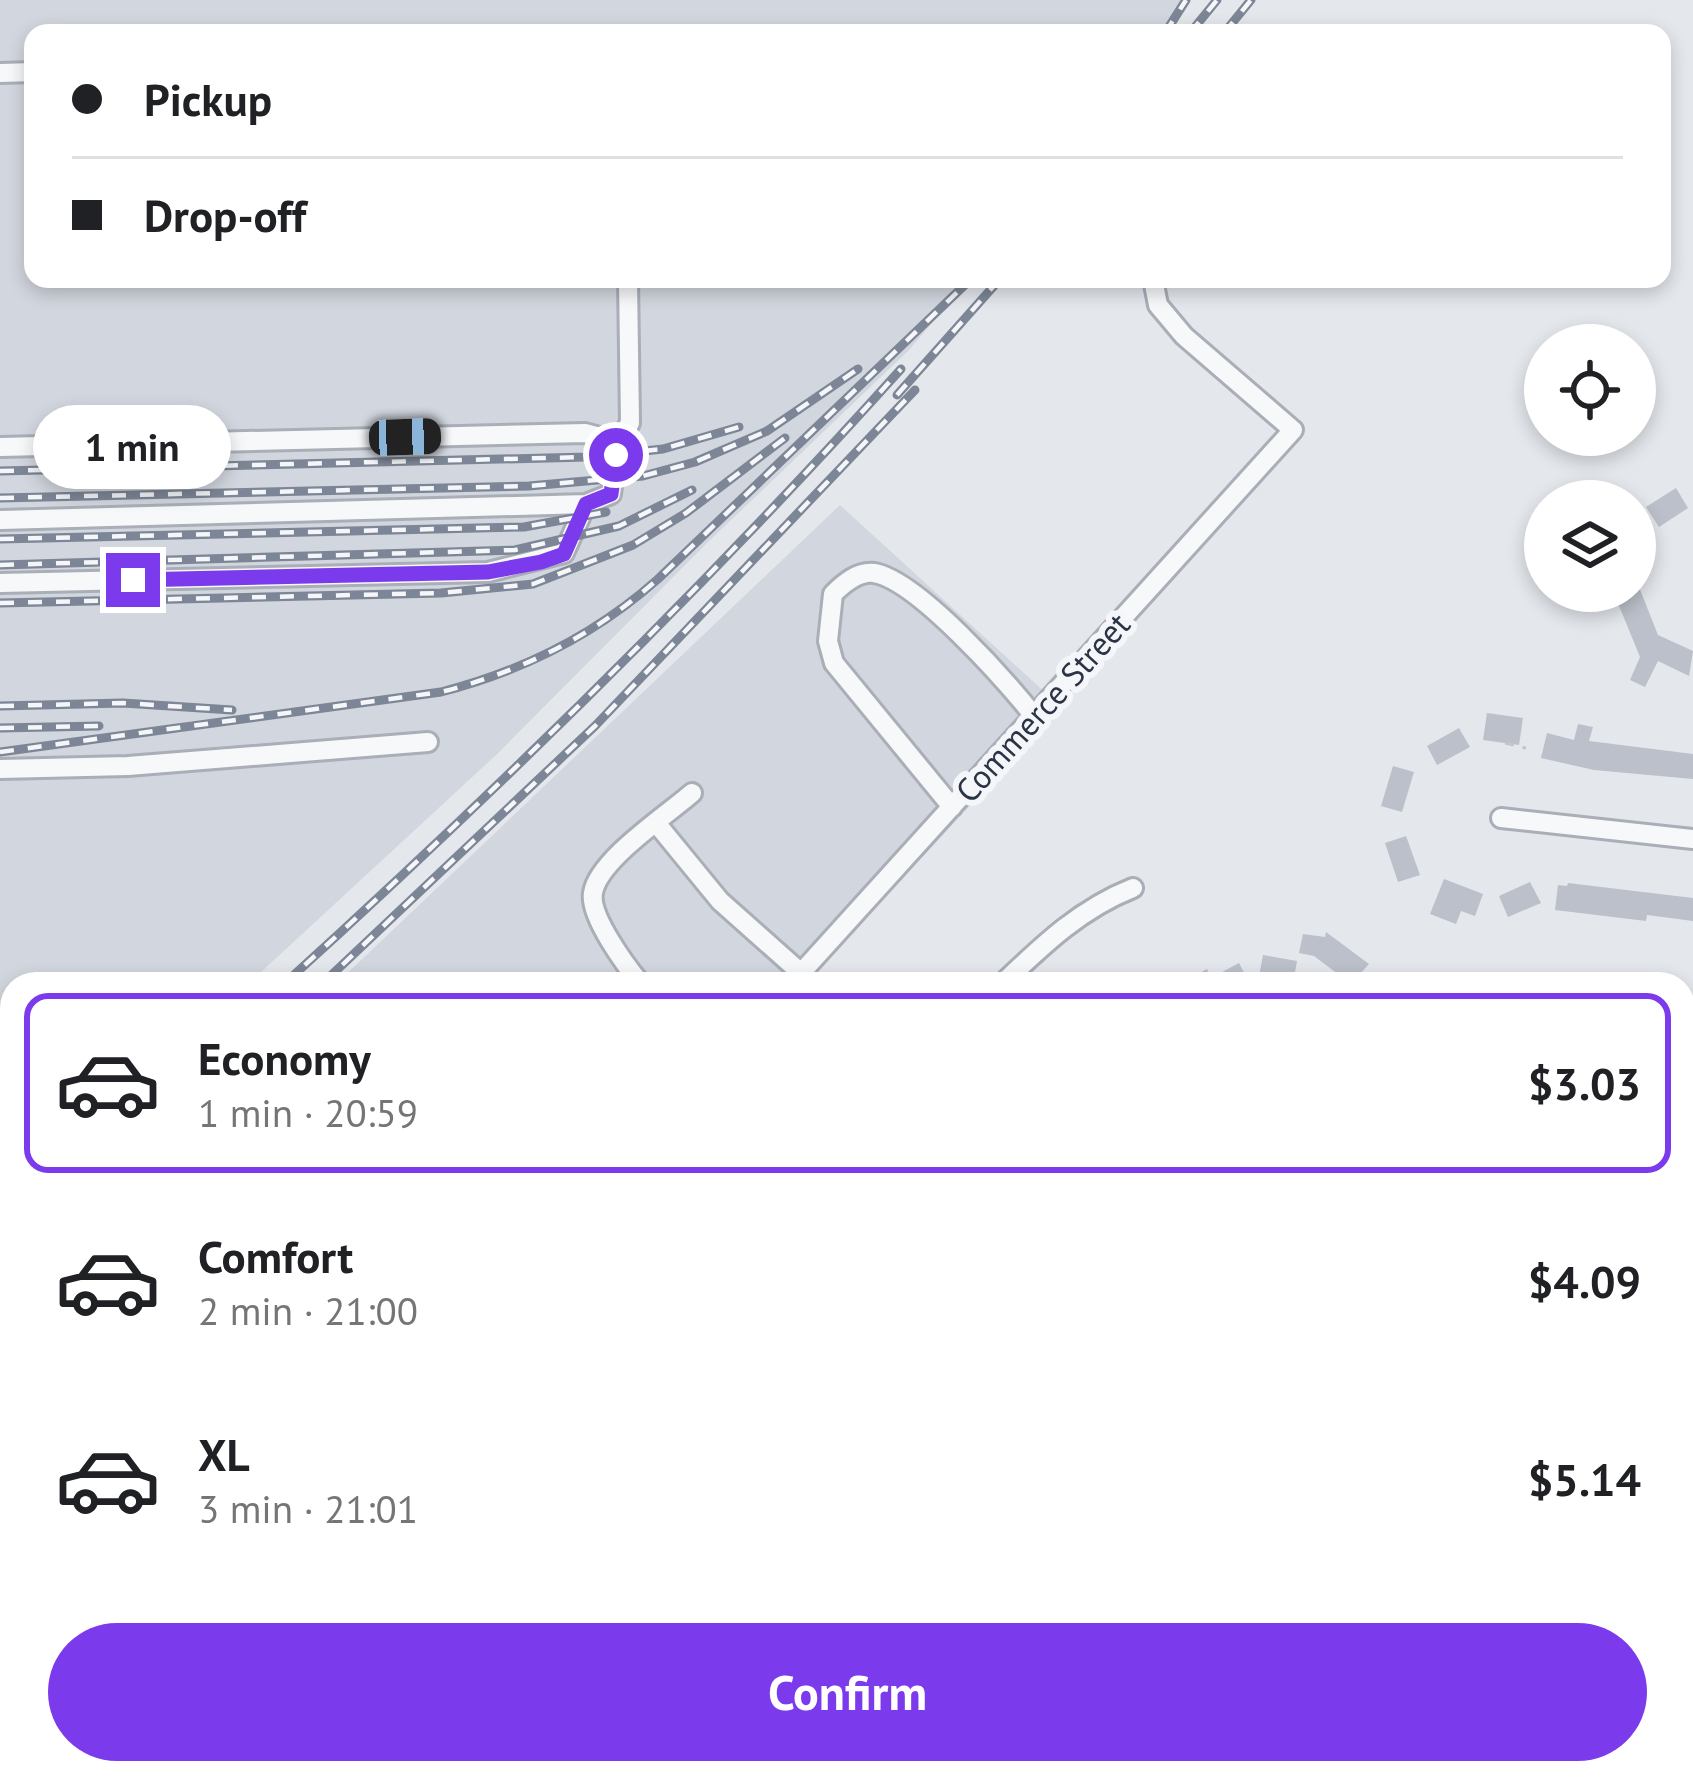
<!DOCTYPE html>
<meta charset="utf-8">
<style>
:root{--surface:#fff;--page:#f2f2f2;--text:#202124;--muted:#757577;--line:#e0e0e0;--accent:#7c3aed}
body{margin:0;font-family:"PT Sans",sans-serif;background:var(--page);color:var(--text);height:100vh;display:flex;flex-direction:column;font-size:45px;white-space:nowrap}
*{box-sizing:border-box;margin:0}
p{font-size:39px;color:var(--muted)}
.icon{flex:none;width:66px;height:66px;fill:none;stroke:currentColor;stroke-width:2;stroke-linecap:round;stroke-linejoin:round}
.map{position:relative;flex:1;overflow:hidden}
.details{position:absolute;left:0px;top:972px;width:1695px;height:813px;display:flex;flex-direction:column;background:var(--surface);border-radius:36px 36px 0 0;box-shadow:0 6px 18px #0003}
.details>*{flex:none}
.banner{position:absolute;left:24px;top:24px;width:1647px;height:264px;border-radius:24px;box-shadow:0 6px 18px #0003;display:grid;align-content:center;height:264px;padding:0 48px;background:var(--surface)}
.buttons{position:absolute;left:1524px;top:324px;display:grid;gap:24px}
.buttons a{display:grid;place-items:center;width:132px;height:132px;border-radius:50%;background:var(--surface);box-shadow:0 6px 18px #0003;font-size:60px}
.end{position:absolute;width:54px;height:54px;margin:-27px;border:15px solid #7c3aed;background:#fff;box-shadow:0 0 0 6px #fff}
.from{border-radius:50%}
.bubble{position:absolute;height:84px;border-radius:42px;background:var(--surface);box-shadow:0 6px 18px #0003;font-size:39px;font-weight:600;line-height:84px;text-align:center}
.car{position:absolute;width:36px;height:72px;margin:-36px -18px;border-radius:15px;box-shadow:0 0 9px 3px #0007;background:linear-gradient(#222 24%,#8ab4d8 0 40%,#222 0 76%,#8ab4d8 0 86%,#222 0)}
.banner b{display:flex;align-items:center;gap:42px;height:114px;font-size:45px}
.banner b+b{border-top:3px solid var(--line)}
.banner i{width:30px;height:30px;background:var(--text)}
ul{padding:21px 0 0;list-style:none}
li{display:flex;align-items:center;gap:36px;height:180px;margin:0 24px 18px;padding:0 24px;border:6px solid transparent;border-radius:24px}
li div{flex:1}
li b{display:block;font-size:45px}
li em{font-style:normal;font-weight:600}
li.on{border-color:var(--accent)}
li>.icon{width:108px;height:108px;stroke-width:1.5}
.cta{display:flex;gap:24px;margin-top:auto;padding:24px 48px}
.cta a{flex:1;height:138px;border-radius:72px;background:var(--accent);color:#fff;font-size:48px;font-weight:600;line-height:138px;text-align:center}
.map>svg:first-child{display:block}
</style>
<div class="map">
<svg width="1693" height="1784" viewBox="0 0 1693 1784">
<rect width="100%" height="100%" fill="#e4e7ec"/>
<!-- built -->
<path fill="#d2d6de" d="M0,0H1185L1157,33H33V279H970L908,351L708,542L495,756L248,984H12V1063L0,1062Z
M840,505L1061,707L805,984H336Z"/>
<!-- green -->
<path fill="#c9d6c5" d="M1110,1773H1315L1314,1784H1138Z"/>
<!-- building -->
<path fill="#bbc0ca" d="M1676,488L1688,508L1659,527L1646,507Z
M1639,587L1658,635L1693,651L1689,676L1658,661L1645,687L1630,680L1640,657L1615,596Z
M1487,713L1523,718L1519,745L1483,740Z
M1578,724L1593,727L1589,741L1693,754V779L1594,770L1541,758L1547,733L1574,740Z
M1459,728L1470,747L1437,765L1427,746Z
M1393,766L1414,772L1402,812L1381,806Z
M1406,836L1420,875L1398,882L1385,843Z
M1444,879L1483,894L1475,916L1461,911L1456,924L1430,914Z
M1530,882L1541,903L1508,917L1499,896Z
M1568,883L1693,898V921L1647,915L1646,921L1555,910L1558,885L1567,886Z
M1326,932L1369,964L1351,984L1314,956L1299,953L1303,934L1325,937Z
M1263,955L1297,961L1293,984L1259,977Z
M1239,963L1250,984H1178L1207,969L1211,978Z"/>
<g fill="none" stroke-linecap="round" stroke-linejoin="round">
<defs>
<path id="minor" d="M0,73L33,72
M0,447L585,433L618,442
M0,520L586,504
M0,583L488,572L564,553L586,504L611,494L618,442L630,423L628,279
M0,769L128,766L428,742
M952,807L834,663L828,641L833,594C844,583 858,571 874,573C917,580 1006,681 1034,716
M1501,818L1693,839
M657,824L720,901L801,973
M641,984C626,966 589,916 593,893C598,860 667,815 692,793
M791,984L1293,430L1184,336L1158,305L1153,279
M1002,984C1043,945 1080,909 1133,888
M0,1103H12
M1683,1104L1693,1105
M1683,1270L1693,1271
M0,1773L12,1759
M483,1773L494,1784
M888,1773L900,1784
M1455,1784L1456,1773"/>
</defs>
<!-- minor casing -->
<use href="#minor" stroke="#a9aeb7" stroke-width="24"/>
<!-- path -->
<path stroke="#c2c5cb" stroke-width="3" stroke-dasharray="9 9" stroke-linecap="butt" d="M1505,743L1526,748
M918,1783L925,1773
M959,1784V1782"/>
<!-- minor -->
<use href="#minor" stroke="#f7f8fa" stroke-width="18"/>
<defs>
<path id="rail" d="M1165,33L1186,0
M1190,33L1217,0
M1224,33L1251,0
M897,395L1000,279
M0,471L588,457L663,449L739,427
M0,498L529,486L643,476L695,462L767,431L858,369
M0,539L524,527L606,512
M0,565L515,550L619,526L692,490
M0,603L441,593L533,584L633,545L686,513L785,438
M0,706L123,703L232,710
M0,728L99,726
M0,752L441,692C523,671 595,635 658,579L971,279
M284,984C499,789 707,585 901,369
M322,984L595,726L915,390
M0,1264L12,1254"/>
</defs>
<!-- rail casing -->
<use href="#rail" stroke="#7d8696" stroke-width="9"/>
<!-- rail -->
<use href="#rail" stroke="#f4f6f9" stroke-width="4.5" stroke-dasharray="14" stroke-linecap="butt"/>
</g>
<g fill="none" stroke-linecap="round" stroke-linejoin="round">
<!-- route -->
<path stroke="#7c3aed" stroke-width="15" d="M133,580L488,572L541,562L564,554L586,504L611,494L616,455"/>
</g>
<g text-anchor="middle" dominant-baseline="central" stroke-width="12" stroke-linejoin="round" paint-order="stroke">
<!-- street labels -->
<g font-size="33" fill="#2b3445" stroke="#f4f6f9">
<text transform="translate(1042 707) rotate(-48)">Commerce Street</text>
</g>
</g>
</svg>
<div class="buttons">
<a><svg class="icon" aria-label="locate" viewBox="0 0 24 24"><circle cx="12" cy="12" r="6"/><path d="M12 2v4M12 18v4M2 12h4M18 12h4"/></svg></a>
<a><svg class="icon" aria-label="layers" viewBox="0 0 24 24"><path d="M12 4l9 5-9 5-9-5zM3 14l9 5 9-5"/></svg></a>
</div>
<i class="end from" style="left:616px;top:455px"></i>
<i class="end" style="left:133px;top:580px"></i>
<div class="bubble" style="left:33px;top:405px;width:198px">1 min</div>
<i class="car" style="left:405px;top:437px;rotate:88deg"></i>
<div class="banner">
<b><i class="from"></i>Pickup</b>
<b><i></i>Drop-off</b>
</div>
<section class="details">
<ul>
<li class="on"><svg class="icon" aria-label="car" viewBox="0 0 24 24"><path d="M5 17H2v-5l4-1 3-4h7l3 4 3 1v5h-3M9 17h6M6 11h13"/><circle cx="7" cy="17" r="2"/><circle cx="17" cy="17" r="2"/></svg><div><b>Economy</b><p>1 min · 20:59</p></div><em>$3.03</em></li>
<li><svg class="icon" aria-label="car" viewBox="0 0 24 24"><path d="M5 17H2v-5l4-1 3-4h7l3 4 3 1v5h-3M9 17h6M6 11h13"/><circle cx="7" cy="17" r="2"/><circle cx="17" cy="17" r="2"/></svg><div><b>Comfort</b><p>2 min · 21:00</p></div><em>$4.09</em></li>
<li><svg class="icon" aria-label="car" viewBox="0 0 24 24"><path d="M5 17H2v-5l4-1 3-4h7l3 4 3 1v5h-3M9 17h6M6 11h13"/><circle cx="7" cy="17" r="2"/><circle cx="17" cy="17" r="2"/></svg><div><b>XL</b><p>3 min · 21:01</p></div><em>$5.14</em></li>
</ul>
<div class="cta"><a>Confirm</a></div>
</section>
</div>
